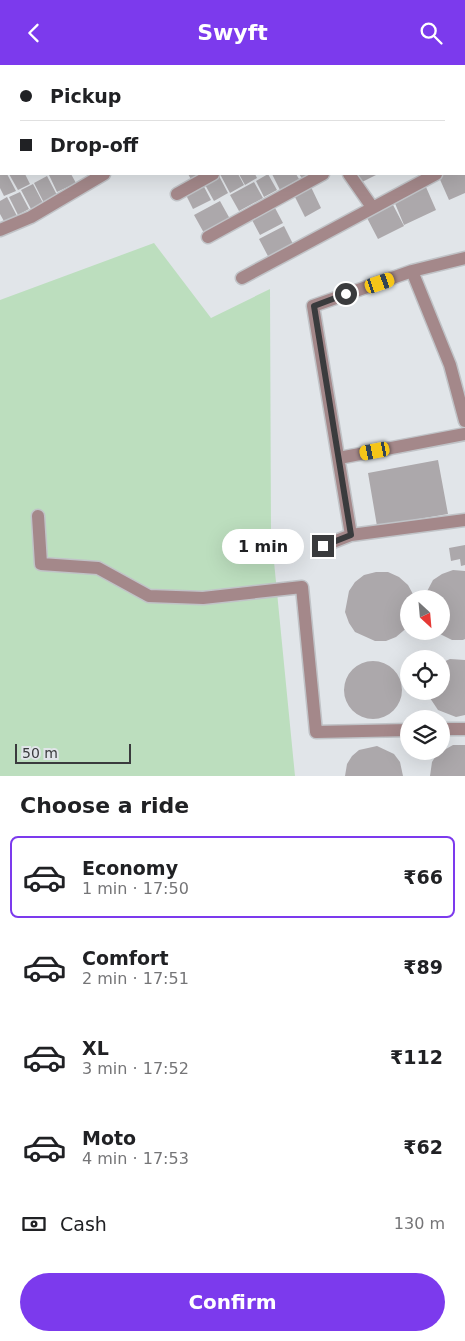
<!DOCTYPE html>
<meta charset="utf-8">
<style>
:root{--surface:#fff;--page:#f6f6f6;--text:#202124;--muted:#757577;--line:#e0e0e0;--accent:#7c3aed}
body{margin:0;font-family:"DejaVu Sans",sans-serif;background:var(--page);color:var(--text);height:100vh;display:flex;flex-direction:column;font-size:19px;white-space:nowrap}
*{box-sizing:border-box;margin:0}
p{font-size:16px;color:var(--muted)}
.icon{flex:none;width:28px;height:28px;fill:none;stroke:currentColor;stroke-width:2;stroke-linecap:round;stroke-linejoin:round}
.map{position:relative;height:711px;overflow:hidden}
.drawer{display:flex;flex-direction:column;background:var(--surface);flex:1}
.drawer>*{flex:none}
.hud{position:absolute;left:0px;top:0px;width:465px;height:110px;box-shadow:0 5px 20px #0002;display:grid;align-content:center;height:110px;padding:0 20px;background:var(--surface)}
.needle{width:32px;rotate:154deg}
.buttons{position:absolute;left:400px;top:525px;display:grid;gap:10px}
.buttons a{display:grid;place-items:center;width:50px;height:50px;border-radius:50%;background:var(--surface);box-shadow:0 5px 20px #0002;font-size:25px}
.scale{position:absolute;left:15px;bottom:12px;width:116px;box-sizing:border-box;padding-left:5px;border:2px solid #3a3b3d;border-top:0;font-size:14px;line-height:18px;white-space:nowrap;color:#3a3b3d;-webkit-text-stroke:4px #e1e5e9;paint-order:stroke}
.end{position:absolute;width:22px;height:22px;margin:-11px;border:6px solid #3a3b3d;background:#fff;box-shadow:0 0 0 2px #fff}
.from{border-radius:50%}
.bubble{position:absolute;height:35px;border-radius:18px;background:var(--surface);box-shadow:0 5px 20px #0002;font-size:16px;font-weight:700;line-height:35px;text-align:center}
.car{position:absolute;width:15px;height:30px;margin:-15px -8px;border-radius:6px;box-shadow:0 0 4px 1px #0007;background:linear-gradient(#f5c518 24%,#345 0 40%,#f5c518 0 76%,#345 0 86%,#f5c518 0)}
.hud b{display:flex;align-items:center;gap:18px;height:48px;font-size:19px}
.hud b+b{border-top:1px solid var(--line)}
.hud i{width:12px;height:12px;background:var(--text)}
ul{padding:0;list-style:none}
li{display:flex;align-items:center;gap:15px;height:82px;margin:0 10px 8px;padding:0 10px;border:2px solid transparent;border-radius:8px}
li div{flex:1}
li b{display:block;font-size:19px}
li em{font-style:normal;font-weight:700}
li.on{border-color:var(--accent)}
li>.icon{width:45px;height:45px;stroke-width:1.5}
h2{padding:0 20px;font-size:22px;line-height:60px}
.pay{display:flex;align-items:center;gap:12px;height:55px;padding:0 20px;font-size:19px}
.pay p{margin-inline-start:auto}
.button{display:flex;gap:10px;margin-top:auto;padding:10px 20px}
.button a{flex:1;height:58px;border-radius:30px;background:var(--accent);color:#fff;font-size:20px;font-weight:700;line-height:58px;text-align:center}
header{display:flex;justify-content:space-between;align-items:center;height:65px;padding:0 20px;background:var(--accent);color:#fff;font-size:22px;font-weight:700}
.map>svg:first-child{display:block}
</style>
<header><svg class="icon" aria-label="back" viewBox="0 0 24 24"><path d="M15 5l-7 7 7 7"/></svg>Swyft<svg class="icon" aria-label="search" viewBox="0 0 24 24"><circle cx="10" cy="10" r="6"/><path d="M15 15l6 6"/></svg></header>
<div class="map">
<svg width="465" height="711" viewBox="0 0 465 711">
<rect width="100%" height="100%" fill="#e1e5e9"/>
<!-- green -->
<path fill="#bcdebe" d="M154,178L211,253L270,224L271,466L295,711H0V235Z"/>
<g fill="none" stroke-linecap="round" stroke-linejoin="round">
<!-- canal -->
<path stroke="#87add9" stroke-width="16" d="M55,1L56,0
M0,51L1,49"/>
</g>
<!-- building -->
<path fill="#aca8ab" d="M0,109H7L16,126L4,131L0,123Z
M9,109H25L30,119L18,125Z
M52,109H71L76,118L57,127L49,110Z
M188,109H206L192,116Z
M218,109L228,128L214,136L203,116Z
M220,109H238L244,120L230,128Z
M239,109H255L257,113L245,120Z
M268,109L277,125L264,132L256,116Z
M272,109H296L299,114L280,125Z
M299,109H314L303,115Z
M355,109H378L360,118Z
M442,109H465V128L449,135L438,110Z
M47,111L57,130L44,138L34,118Z
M254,117L263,133L239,146L230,130Z
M202,118L211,135L193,144L185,128Z
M33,119L43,138L31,144L21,125Z
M311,122L321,143L305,152L294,130Z
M426,122L436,145L404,160L394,136Z
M20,127L29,144L18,150L9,132Z
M7,132L17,151L5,158L0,149V136Z
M220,136L230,154L204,168L194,150Z
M392,138L404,161L378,174L366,151Z
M274,141L283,158L260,170L251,153Z
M284,161L293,179L269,193L259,174Z
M438,395L448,449L377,461L368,408Z
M465,480V500L461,501L460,494L451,496L449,483Z
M453,505L465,506V574L463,575H452L434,566H441V534H423L433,515L442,509Z
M376,507H388L399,512L408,520L414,531V534H409V561L396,572L386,576H375L355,567L349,558L345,547L349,526L355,517L364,510Z
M450,594L465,595V650L456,652L438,645L428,630V626H441V598Z
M344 625a29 29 0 1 1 58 0a29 29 0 1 1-58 0Z
M453,680H465V711H430L432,697L437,689Z
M377,681L394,689L400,697L403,711H345L347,699L352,691L359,685Z"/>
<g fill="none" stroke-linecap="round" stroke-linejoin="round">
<defs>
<path id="minor" d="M176,1L179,0
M285,1L288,0
M403,1L405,0
M464,33L465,32
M464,94L465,93
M0,101L1,100
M349,109L372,142
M177,129L213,109
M0,165L31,152L104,109
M208,172L323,109
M412,206L465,193
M242,213L436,109
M339,393L465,369
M38,451L41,499L98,503L149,531L203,533L302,522L316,667L409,665
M351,470L313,241L412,206L450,300L465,356
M323,481L351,470L465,455
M441,664H465"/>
</defs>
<!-- minor casing -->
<use href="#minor" stroke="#c0c3c7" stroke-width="15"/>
<!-- minor -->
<use href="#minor" stroke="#a4888a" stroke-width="12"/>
</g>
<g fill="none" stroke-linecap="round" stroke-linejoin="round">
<!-- route -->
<path stroke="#3a3b3d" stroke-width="6" d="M323,481L351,470L314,241L346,229"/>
</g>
</svg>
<div class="buttons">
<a><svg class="needle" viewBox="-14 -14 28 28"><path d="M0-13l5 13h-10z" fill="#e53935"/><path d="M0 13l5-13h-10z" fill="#757577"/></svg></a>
<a><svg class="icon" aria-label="locate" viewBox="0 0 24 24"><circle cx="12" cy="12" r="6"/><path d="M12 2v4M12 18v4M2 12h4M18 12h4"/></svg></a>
<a><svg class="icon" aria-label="layers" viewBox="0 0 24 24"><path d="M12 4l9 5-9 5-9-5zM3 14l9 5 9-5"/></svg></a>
</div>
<div class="scale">50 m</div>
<i class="end from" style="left:346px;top:229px"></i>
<i class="end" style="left:323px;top:481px"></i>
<div class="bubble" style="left:222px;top:464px;width:82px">1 min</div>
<i class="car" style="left:380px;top:218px;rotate:71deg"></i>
<i class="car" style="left:375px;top:386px;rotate:259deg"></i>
<div class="hud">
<b><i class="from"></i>Pickup</b>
<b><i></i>Drop-off</b>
</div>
</div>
<section class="drawer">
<h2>Choose a ride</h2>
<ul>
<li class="on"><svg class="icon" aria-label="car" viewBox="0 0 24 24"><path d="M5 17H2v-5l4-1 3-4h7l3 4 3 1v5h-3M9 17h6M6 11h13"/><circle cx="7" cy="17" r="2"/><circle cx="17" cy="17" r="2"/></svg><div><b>Economy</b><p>1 min · 17:50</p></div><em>₹66</em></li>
<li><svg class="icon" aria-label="car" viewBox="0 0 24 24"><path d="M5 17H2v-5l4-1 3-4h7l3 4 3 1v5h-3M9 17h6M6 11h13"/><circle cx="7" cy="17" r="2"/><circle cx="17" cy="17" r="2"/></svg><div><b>Comfort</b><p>2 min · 17:51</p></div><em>₹89</em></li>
<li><svg class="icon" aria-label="car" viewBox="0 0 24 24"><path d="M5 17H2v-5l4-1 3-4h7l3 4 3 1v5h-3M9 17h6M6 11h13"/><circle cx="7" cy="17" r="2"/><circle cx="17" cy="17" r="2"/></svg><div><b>XL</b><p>3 min · 17:52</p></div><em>₹112</em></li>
<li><svg class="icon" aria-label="car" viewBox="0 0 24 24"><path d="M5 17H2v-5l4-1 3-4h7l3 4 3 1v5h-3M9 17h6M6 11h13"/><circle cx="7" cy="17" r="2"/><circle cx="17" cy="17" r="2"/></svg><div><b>Moto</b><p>4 min · 17:53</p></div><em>₹62</em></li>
</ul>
<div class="pay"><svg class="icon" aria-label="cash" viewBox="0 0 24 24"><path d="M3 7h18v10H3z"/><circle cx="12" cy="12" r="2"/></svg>Cash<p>130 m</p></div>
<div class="button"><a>Confirm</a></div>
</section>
